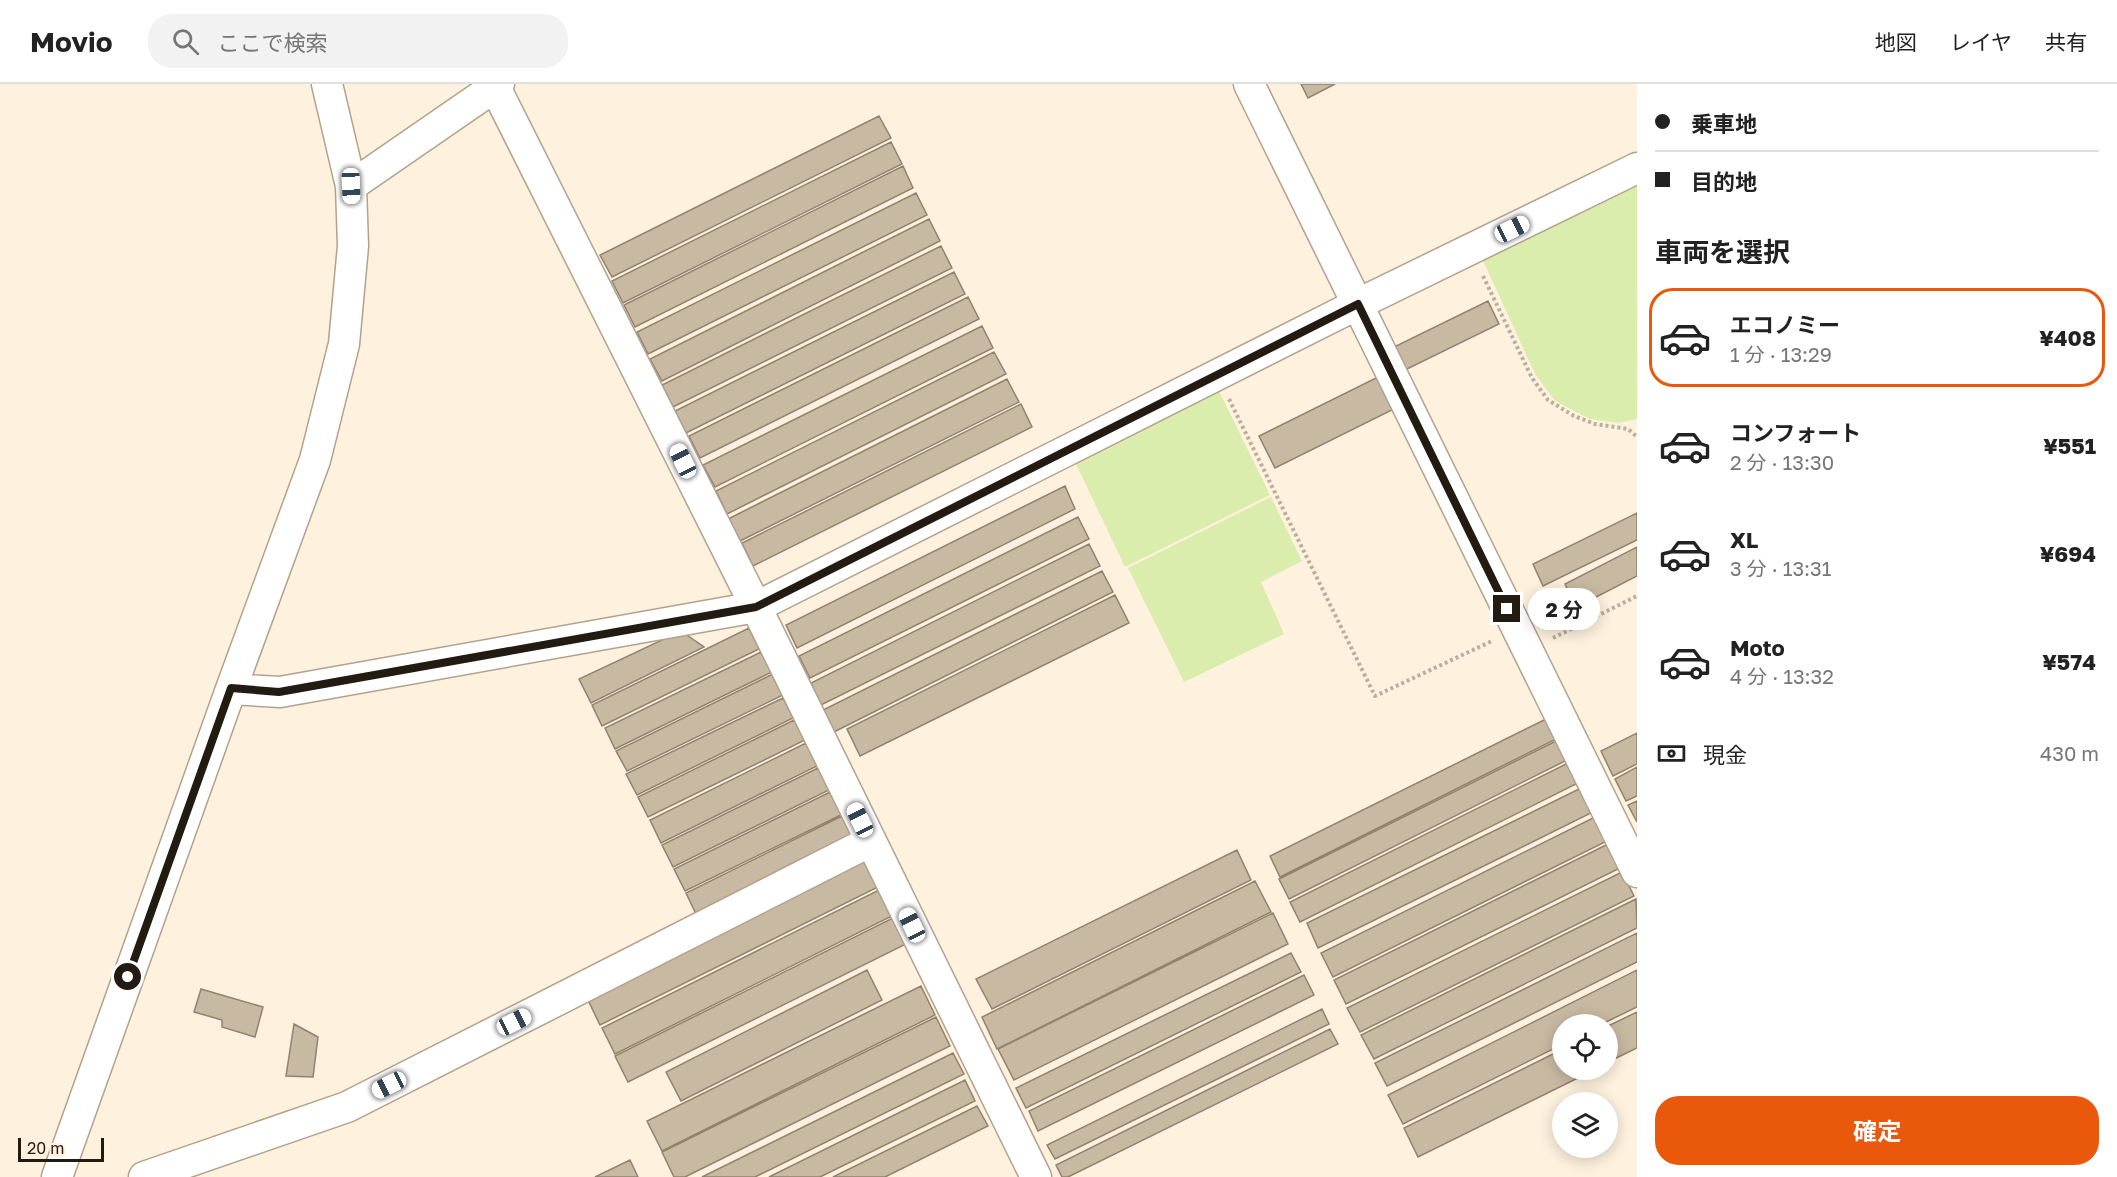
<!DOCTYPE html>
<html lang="ja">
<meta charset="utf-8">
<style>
:root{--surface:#fff;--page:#f2f2f2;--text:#222;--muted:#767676;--line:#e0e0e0;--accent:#ea580c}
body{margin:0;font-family:"Golos Text","Noto Sans JP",sans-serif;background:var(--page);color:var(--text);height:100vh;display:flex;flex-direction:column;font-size:22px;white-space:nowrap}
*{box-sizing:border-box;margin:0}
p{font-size:20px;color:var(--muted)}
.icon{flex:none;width:33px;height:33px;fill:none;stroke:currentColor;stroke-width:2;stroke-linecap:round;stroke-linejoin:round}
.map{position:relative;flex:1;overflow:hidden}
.side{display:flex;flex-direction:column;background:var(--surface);width:480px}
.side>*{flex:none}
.banner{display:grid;align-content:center;height:132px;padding:0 18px;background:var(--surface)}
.buttons{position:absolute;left:1552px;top:930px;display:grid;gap:12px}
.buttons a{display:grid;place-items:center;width:66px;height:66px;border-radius:50%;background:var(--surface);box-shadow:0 3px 15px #0003;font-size:30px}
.scale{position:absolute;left:18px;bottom:15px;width:86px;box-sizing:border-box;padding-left:6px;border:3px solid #211b12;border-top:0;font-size:16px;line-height:21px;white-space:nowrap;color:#211b12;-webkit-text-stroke:4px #fef1de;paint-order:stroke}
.end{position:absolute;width:27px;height:27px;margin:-14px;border:8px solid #211b12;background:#fff;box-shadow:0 0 0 3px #fff}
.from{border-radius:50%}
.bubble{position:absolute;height:42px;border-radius:21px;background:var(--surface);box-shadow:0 3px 15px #0003;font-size:20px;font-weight:700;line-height:42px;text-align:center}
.car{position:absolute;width:18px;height:36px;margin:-18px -9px;border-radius:8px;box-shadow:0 0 4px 2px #0007;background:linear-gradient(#fff 24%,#345 0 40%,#fff 0 76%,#345 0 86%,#fff 0)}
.banner b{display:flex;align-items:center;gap:21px;height:57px;font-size:22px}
.banner b+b{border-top:2px solid var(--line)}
.banner i{width:15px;height:15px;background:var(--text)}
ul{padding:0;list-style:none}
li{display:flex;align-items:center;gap:18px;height:99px;margin:0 12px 9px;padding:0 6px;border:3px solid transparent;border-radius:24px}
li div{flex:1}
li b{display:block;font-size:22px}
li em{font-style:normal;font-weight:700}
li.active{border-color:var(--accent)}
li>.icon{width:54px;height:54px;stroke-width:1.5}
h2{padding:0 18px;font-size:27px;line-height:72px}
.pay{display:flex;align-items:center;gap:15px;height:66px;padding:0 18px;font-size:22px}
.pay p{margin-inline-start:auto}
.cta{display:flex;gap:12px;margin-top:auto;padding:12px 18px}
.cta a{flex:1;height:69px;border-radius:24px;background:var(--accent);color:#fff;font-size:24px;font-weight:700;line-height:69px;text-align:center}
header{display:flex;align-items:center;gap:36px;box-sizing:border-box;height:84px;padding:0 30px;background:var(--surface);border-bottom:2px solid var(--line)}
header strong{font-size:28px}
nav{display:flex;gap:33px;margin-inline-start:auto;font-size:21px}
.search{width:420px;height:54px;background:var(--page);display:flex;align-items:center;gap:15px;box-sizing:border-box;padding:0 21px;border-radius:24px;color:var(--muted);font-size:22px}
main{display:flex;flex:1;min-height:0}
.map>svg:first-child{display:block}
</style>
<header>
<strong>Movio</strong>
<div class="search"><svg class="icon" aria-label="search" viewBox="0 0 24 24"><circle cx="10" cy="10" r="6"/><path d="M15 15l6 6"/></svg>ここで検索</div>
<nav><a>地図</a><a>レイヤ</a><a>共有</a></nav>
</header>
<main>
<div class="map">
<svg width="1637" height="1093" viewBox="0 0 1637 1093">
<rect width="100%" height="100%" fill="#fef1de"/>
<!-- green -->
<path fill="#daedac" d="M1637,96V335L1619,339L1590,335L1555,317L1535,290L1481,172Z
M1219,307L1270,411L1125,483L1076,380Z
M1271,413L1302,477L1261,498L1284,550L1184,598L1128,484Z"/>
<!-- building -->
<path fill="#c8b9a2" stroke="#90826d" stroke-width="1.5" d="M1301,0H1335L1308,14Z
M879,32L891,54L612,193L600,171Z
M891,58L902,80L623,219L612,197Z
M903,82L913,104L635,243L624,221Z
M916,109L927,131L648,270L637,248Z
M929,135L940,157L662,297L650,275Z
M941,162L952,184L673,323L662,301Z
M954,188L965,210L686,349L675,327Z
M968,213L979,235L700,374L689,352Z
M1488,217L1499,240L1405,286L1394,263Z
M982,242L993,264L715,403L703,381Z
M994,268L1006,290L727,430L716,407Z
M1382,291L1398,323L1275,384L1259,352Z
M1007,295L1019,318L740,457L728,435Z
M1021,320L1032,343L753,482L742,459Z
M1065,402L1075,425L797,564L786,541Z
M1637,429V456L1543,502L1533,480Z
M1078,433L1089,455L810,594L799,572Z
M1089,460L1100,482L821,621L811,599Z
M1637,463V492L1577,523L1565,500Z
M1102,487L1113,508L834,648L823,626Z
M1115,511L1129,539L860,672L847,645Z
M749,544L759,565L602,642L592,621Z
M681,547L704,563L591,619L579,595Z
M761,568L772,588L615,665L605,644Z
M773,590L783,611L627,687L616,667Z
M783,614L793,634L637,711L626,690Z
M1548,634L1558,654L1280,793L1270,772Z
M794,636L805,656L648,733L638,713Z
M1637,649V680L1613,692L1601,667Z
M1558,656L1567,676L1289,815L1279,795Z
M806,659L817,682L661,759L650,736Z
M1568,679L1578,699L1300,838L1290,818Z
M1637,683V712L1626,717L1615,695Z
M818,684L829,706L673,783L662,761Z
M1581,704L1593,728L1318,864L1307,839Z
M830,708L841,731L685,807L674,785Z
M1637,717V738L1628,721Z
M842,732L853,755L697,832L686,809Z
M1595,733L1607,757L1333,893L1321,869Z
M1608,760L1620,784L1346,920L1334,896Z
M1237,766L1251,796L992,925L976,895Z
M869,775L882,801L600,941L587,914Z
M1622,788L1634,812L1360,948L1347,924Z
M1255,797L1271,828L997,965L982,933Z
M883,804L896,830L615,970L602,944Z
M1636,815L1637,844L1374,975L1361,951Z
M1273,829L1288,860L1014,996L998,965Z
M897,832L910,858L628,998L615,972Z
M1637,849V878L1387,1002L1375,979Z
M1291,869L1301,888L1026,1024L1016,1004Z
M867,886L882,916L681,1017L666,988Z
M1637,886V923L1602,940H1563V960L1403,1040L1388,1011Z
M1304,891L1314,911L1038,1047L1029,1027Z
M921,902L935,931L662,1067L647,1037Z
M201,905L263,923L255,953L222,943V936L194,928Z
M1322,925L1329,940L1055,1075L1047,1061Z
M1637,928V964L1608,978V942Z
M936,933L950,962L685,1093H674L662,1068Z
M294,940L318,953L313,993L286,992Z
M1330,945L1338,960L1068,1093H1062L1056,1081Z
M1563,965V986H1594L1418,1073L1404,1044Z
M953,969L964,990L755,1093H702Z
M965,996L975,1017L820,1093H769Z
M977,1022L988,1042L885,1093H833Z
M630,1076L638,1093H595Z"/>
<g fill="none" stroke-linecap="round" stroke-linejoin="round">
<defs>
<path id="minor" d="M1249,0L1637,788
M495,3L756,523L1036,1093
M351,102L499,0
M231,605L280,608L756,523L1358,220L1637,84
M57,1093L231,605L315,376L344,260L353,162L351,102L327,0
M144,1093L347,1023L871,757"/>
</defs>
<!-- minor casing -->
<use href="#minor" stroke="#b2a28d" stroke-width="33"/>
<!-- path -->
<path stroke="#baaf9f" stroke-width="4" stroke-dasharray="3 3" stroke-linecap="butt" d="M1483,192L1532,294L1548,316L1574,332L1595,340L1628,345L1637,353
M1229,315L1375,612L1492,557
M1553,554L1637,512"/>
<!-- minor -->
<use href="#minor" stroke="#fff" stroke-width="30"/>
</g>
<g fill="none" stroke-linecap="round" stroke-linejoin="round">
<!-- route -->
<path stroke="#211b12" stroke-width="8" d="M128,893L231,604L279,608L756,523L1358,220L1507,525"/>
</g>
</svg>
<div class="buttons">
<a><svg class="icon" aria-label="locate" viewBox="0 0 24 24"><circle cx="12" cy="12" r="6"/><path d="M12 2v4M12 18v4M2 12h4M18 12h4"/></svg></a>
<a><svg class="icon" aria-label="layers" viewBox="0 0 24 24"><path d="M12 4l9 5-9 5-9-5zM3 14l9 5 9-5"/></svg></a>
</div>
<div class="scale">20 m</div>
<i class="end from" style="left:128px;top:893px"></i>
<i class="end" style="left:1507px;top:525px"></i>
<div class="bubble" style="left:1528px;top:504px;width:72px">2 分</div>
<i class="car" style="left:351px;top:102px;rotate:178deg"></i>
<i class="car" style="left:1512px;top:145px;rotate:64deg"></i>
<i class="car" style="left:683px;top:377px;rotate:334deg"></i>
<i class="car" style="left:860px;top:736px;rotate:334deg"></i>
<i class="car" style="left:912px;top:841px;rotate:334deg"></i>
<i class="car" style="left:514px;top:938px;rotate:63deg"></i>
<i class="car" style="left:389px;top:1001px;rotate:243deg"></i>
</div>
<section class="side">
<div class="banner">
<b><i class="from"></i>乗車地</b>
<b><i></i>目的地</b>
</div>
<h2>車両を選択</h2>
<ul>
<li class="active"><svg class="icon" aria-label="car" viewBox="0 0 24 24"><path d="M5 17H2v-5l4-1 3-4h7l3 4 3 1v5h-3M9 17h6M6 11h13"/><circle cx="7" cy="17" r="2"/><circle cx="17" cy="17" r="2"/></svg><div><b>エコノミー</b><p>1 分 · 13:29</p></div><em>¥408</em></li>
<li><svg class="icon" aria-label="car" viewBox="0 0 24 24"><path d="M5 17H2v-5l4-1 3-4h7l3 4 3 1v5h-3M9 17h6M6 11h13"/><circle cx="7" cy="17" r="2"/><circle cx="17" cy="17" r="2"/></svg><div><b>コンフォート</b><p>2 分 · 13:30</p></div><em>¥551</em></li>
<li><svg class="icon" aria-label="car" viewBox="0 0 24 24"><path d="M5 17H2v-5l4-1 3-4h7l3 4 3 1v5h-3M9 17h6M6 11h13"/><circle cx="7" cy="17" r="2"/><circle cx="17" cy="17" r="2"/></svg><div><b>XL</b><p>3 分 · 13:31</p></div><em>¥694</em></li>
<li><svg class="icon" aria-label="car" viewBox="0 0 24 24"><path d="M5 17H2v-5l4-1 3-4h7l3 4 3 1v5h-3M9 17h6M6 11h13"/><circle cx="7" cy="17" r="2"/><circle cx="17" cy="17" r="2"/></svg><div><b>Moto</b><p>4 分 · 13:32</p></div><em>¥574</em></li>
</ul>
<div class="pay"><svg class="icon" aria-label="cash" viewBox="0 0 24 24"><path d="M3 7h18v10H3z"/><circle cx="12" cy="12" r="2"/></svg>現金<p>430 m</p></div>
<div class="cta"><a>確定</a></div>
</section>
</main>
